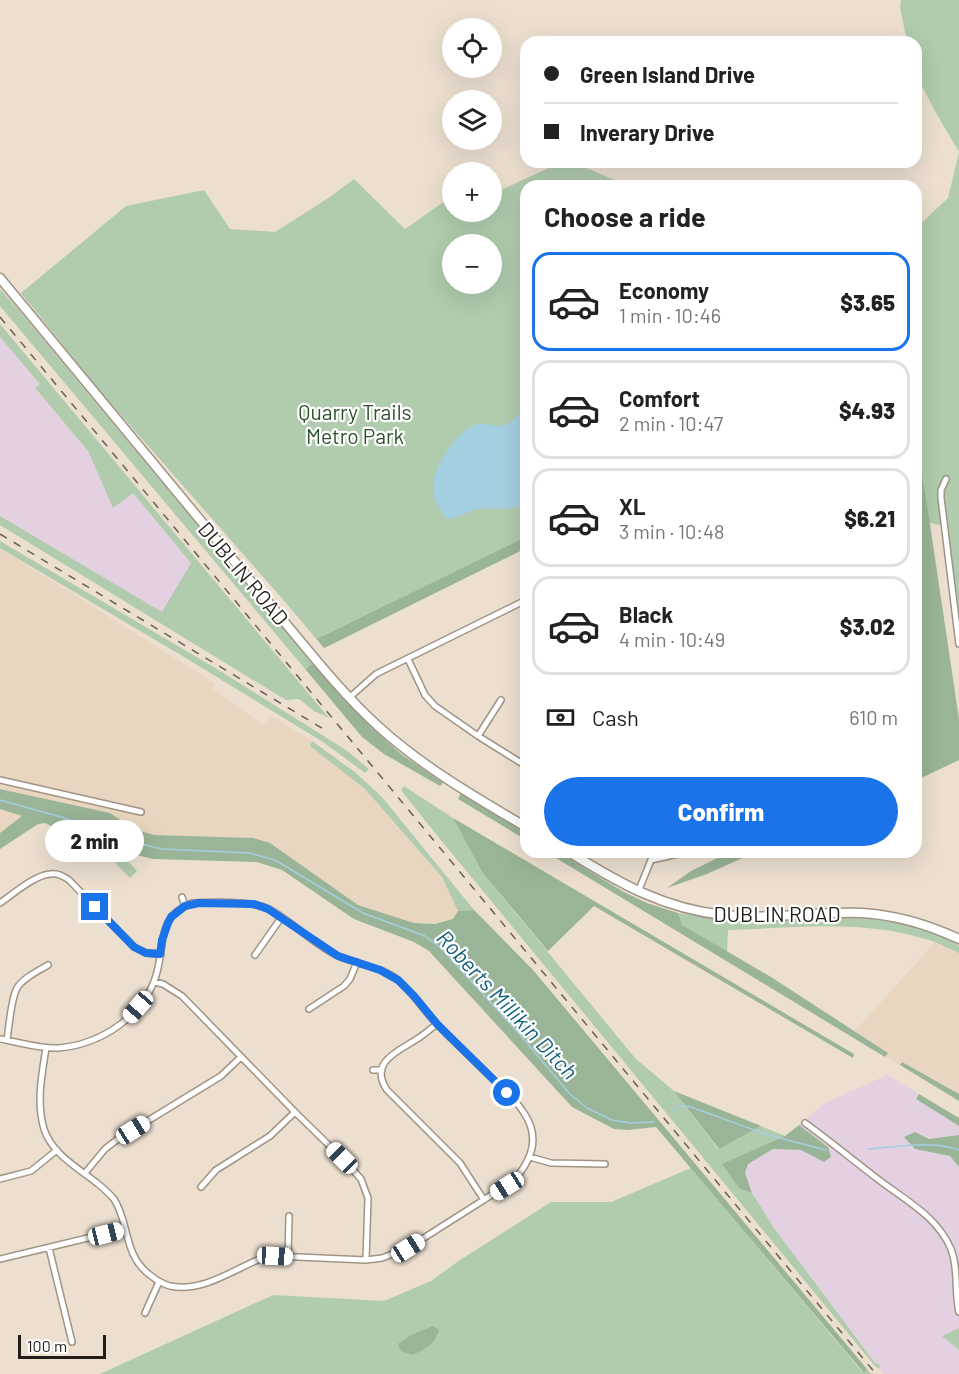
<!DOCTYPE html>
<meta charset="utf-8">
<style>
:root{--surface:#fff;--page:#f6f6f6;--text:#222;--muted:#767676;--line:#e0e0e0;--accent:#1a73e8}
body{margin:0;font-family:Barlow,sans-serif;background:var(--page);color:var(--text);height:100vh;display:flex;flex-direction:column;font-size:22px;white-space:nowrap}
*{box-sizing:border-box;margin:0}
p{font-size:20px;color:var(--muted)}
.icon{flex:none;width:33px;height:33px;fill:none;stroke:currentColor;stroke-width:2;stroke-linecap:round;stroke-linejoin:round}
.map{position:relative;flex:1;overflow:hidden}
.side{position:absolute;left:520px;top:180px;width:402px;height:678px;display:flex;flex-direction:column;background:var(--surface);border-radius:18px;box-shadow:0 6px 24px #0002}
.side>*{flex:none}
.hud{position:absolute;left:520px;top:36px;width:402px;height:132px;border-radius:18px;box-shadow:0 6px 24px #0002;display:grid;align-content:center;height:132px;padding:0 24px;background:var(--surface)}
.tools{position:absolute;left:442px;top:18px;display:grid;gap:12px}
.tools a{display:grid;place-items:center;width:60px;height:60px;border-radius:50%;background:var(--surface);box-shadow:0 6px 24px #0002;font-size:30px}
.scale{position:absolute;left:18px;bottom:15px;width:88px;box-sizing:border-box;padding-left:6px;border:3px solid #221d17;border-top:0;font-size:16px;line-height:21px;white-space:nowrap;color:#221d17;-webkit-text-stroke:4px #fff;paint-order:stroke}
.end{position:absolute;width:27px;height:27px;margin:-14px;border:8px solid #1a73e8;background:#fff;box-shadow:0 0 0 3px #fff}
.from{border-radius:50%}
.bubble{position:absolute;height:42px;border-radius:21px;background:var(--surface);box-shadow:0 6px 24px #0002;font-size:20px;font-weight:800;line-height:42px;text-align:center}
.car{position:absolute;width:18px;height:36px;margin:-18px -9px;border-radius:8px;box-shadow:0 0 4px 2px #0007;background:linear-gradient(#fff 24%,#345 0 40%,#fff 0 76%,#345 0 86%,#fff 0)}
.hud b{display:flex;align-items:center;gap:21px;height:57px;font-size:22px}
.hud b+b{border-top:2px solid var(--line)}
.hud i{width:15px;height:15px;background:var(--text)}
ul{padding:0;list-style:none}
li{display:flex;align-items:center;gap:18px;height:99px;margin:0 12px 9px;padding:0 12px;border:3px solid var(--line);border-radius:18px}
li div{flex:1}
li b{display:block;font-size:22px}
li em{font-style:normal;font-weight:800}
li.current{border-color:var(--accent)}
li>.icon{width:54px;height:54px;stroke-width:1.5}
h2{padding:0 24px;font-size:27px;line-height:72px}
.pay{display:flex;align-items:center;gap:15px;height:66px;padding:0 24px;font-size:22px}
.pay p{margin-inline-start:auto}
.cta{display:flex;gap:12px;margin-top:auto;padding:12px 24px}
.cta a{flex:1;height:69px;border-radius:36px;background:var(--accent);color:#fff;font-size:24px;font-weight:800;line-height:69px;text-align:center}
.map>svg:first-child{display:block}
</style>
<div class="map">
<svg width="959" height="1374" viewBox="0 0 959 1374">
<rect width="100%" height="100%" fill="#ecdfd0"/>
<!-- built -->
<path fill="#e8d6c0" d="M0,548L216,684L213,689L263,725L271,716L312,741L310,746L365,789L442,877L458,911L454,919L435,924L414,923L358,905L270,843L253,838L154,835L134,829L110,813L0,789Z
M0,809L22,816L0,833Z
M935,942L959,953V1094L903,1063L900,1065L885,1057L888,1053L855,1031Z"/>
<!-- industrial -->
<path fill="#e3d1e2" d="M0,337L40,384L35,389L88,451L113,508L132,492L191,563L163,613L0,516Z
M887,1075L919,1094L916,1099L959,1126V1135L929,1139L915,1132V1149L950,1156L959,1167V1328L942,1336L959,1350V1374H884L880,1369L879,1364L875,1363L774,1228L752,1193L745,1173L748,1164L773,1149L801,1150L828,1147L799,1125L825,1103Z"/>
<!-- green -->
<path fill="#b1cbae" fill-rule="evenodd" d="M901,0H959V622L947,527L923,521L916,515L917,227L948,198L959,152L936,113L917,77L916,42H907L900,7Z
M562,162H572L629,186H526V548L324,648L280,596L98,389L21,293L126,206L204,190L230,229L275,232L330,197L354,179L405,229L442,203L453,201V212H492V194ZM453,244H492V284H453Z
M0,289L17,308L313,664L308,666L306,670L0,306Z
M0,324L329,718L314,711L299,699L286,700L0,525V516L162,612L191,563L133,493L113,508L88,451L35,388L40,384L0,337Z
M0,541L222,672L346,750L369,769L365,773L323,742L189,660L0,548Z
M312,741L356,773L382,797L474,910L458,911L442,877L365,789L310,746Z
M404,786L453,818L482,872L635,1058L674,1091L718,1149L761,1126L785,1136L723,1164L740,1189L752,1193L774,1228L875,1363L879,1364L880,1369L875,1366L435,833L401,790Z
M123,856L137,871L130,878L115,863Z
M678,913C700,916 721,920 743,920C814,921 894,905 959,946V953C948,948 937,942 925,939C862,919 792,928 728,930L727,952L681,925Z
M691,1168L863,1373L867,1369L871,1374H100L273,1295L384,1301L431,1281L460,1260L551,1202H611Z
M959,1328V1350L942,1336Z"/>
<!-- forest -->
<path fill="#9ab497" d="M917,472L922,477L926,498L959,719V760L917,780L916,526L922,521L917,515Z
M526,537V548L324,648L317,639Z
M313,664L371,727L401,754L443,783L440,786L384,754L362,737L306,670L308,666Z
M0,789L110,813L134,829L154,835L253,838L270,843L358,905L414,923L435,924L453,919L458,911L474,910L533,970L867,1369L864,1373L656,1127L628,1130L614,1129L572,1107L429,951L414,942L354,919L282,870L257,862L153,859L107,848L78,839L45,823L38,824L0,849V833L22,816L0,809Z
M461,793L526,833V840L458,799Z
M453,818L854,1054L853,1058L594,906L548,951L482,872Z
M546,852H558L624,892L647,903L678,913L682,925L771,977L888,1053L885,1057Z
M730,852H756L707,874L667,888L691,871Z
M902,1062L959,1094V1101L900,1065Z
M674,1091L761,1126L719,1149Z
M919,1094L959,1118V1126L916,1099Z
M799,1125L828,1147L831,1157L824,1162L801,1150L773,1149L748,1164L745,1173L752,1193L740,1189L722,1164L785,1136Z
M915,1132L929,1139L959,1135V1167L950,1156L915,1149L904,1137Z
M433,1326L439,1330C434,1345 426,1348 413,1355L401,1351L398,1344L411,1335Z"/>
<!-- water -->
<path fill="#a4cfe0" d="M526,400V504L510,509L490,508L473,510L451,519L446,518C440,510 433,500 433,489C432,469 456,432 475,425C488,420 497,431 510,422C519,417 522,408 526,400Z"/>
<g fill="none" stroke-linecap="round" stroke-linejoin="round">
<!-- stream -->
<path stroke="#a4cfe0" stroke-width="1.5" d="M0,800L61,817L137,843L162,849L249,853L275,860L363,913L425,936L441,948L515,1029L570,1094L587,1108L612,1120L631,1123L654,1122
M672,1111L679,1106H688L768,1135L826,1150
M868,1149C897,1147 931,1140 959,1150"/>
<defs>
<path id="minor" d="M946,479L941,490V498L959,644
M408,659L425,695L435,706L478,736L526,766
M350,697L376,674L386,669L526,600
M478,736L501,700
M0,780L141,812
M651,860L687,852
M638,892L651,860
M182,897L185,906
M0,903C13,894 35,875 50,874C58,873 63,876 69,880L134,947L146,953L161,954
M255,955L281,918
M154,982L163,984L182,996L295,1112L342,1158L361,1179L368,1198L366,1260
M309,1009L344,986L350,979L357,962
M437,1024C430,1029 424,1035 417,1039C399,1051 368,1062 387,1090L460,1163L484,1200
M0,1039C19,1042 39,1049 59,1048C102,1044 146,1015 157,972C165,943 157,916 192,903C211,902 253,901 269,909C293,922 312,943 336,955C356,965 382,966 399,981C414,994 424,1011 438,1025C456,1044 475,1061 493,1079C504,1090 516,1100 524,1113C541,1138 531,1162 512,1182L408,1248L382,1258L366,1260L275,1256L265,1257C235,1268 204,1293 170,1286C163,1284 156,1280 150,1275C123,1255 130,1224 114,1199C109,1193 103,1188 97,1183C78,1168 52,1154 44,1129C36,1102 42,1074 46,1048
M7,1040C9,1027 11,999 17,988C23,978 38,971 48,965
M373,1070H382
M805,1123C830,1141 854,1161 879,1180C905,1200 937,1216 951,1249C959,1270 954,1291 959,1312
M530,1157L551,1163L605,1164
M85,1173L105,1149L118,1139L221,1076L241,1057
M0,1179L31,1171L57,1150
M201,1187L216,1170L270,1136L295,1112
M49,1248L72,1342
M288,1257L289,1216
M0,1259L125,1229
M145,1313L159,1282"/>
<path id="primary" d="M0,278L287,625C316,660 345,696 379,727C423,767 475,797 526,827
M569,852C619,883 664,909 724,915C770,920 816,911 862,913C896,915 929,925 959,939"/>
</defs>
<!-- minor casing -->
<use href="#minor" stroke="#a09485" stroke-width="8"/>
<!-- primary casing -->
<use href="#primary" stroke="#a09485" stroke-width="11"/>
<!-- minor -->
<use href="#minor" stroke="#fff" stroke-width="5"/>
<!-- primary -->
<use href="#primary" stroke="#fff" stroke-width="8"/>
<!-- rail -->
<path stroke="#696158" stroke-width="1.5" stroke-dasharray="8 8" stroke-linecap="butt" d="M0,317L876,1374
M0,534L325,730"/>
</g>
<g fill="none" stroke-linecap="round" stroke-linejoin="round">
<!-- route -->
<path stroke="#1a73e8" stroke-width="8" d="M95,907L134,947L146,953L160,954L162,940L168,923L171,917L185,906L199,903L254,904L268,909L338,956L380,970L398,980L414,996L437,1024L507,1093"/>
</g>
<g text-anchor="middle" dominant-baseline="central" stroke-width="4.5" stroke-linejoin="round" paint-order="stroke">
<!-- park labels -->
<g font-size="21" fill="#2b5228" stroke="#fff">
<text x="355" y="411">Quarry Trails<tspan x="355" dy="24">Metro Park</tspan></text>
</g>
<!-- street labels -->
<g font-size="21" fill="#221d17" stroke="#fff">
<text transform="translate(244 573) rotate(50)">DUBLIN ROAD</text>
<text x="777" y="913">DUBLIN ROAD</text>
</g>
<!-- water labels -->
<g font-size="22" font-style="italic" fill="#126179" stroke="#fff">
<text transform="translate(508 1004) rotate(47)">Roberts Millikin Ditch</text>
</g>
</g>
</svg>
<div class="tools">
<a><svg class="icon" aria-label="locate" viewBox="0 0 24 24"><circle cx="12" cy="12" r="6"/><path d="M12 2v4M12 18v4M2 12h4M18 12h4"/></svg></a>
<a><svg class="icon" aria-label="layers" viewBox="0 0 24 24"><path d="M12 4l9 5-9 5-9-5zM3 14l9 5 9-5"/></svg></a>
<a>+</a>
<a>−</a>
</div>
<div class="scale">100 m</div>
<i class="end from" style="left:507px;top:1093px"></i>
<i class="end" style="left:95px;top:907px"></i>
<div class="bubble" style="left:45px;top:820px;width:99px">2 min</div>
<i class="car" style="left:138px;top:1007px;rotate:221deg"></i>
<i class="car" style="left:133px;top:1130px;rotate:58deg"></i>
<i class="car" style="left:342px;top:1158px;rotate:315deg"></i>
<i class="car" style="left:507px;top:1186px;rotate:238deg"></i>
<i class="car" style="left:106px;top:1234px;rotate:76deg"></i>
<i class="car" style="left:408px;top:1248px;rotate:58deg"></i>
<i class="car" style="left:275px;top:1256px;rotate:93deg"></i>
<div class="hud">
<b><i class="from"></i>Green Island Drive</b>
<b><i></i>Inverary Drive</b>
</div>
<section class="side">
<h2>Choose a ride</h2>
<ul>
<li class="current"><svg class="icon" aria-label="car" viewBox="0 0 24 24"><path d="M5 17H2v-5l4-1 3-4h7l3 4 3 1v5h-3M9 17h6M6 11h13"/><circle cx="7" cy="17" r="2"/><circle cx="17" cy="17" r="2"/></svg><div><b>Economy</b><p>1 min · 10:46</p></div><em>$3.65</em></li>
<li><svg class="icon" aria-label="car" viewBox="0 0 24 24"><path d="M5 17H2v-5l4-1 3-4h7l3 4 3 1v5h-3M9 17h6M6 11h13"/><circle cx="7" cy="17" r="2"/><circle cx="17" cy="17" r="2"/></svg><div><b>Comfort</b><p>2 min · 10:47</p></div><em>$4.93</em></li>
<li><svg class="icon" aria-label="car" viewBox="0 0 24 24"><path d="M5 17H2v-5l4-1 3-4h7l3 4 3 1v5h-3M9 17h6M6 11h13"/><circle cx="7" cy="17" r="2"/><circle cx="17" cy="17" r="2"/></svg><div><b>XL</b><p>3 min · 10:48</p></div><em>$6.21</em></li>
<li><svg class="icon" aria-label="car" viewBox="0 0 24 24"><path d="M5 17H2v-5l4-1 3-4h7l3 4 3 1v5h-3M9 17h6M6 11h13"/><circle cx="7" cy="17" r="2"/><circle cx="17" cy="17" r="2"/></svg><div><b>Black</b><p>4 min · 10:49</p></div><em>$3.02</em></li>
</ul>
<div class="pay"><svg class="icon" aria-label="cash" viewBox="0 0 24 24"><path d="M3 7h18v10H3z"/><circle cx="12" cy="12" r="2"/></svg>Cash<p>610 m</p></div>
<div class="cta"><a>Confirm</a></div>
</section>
</div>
